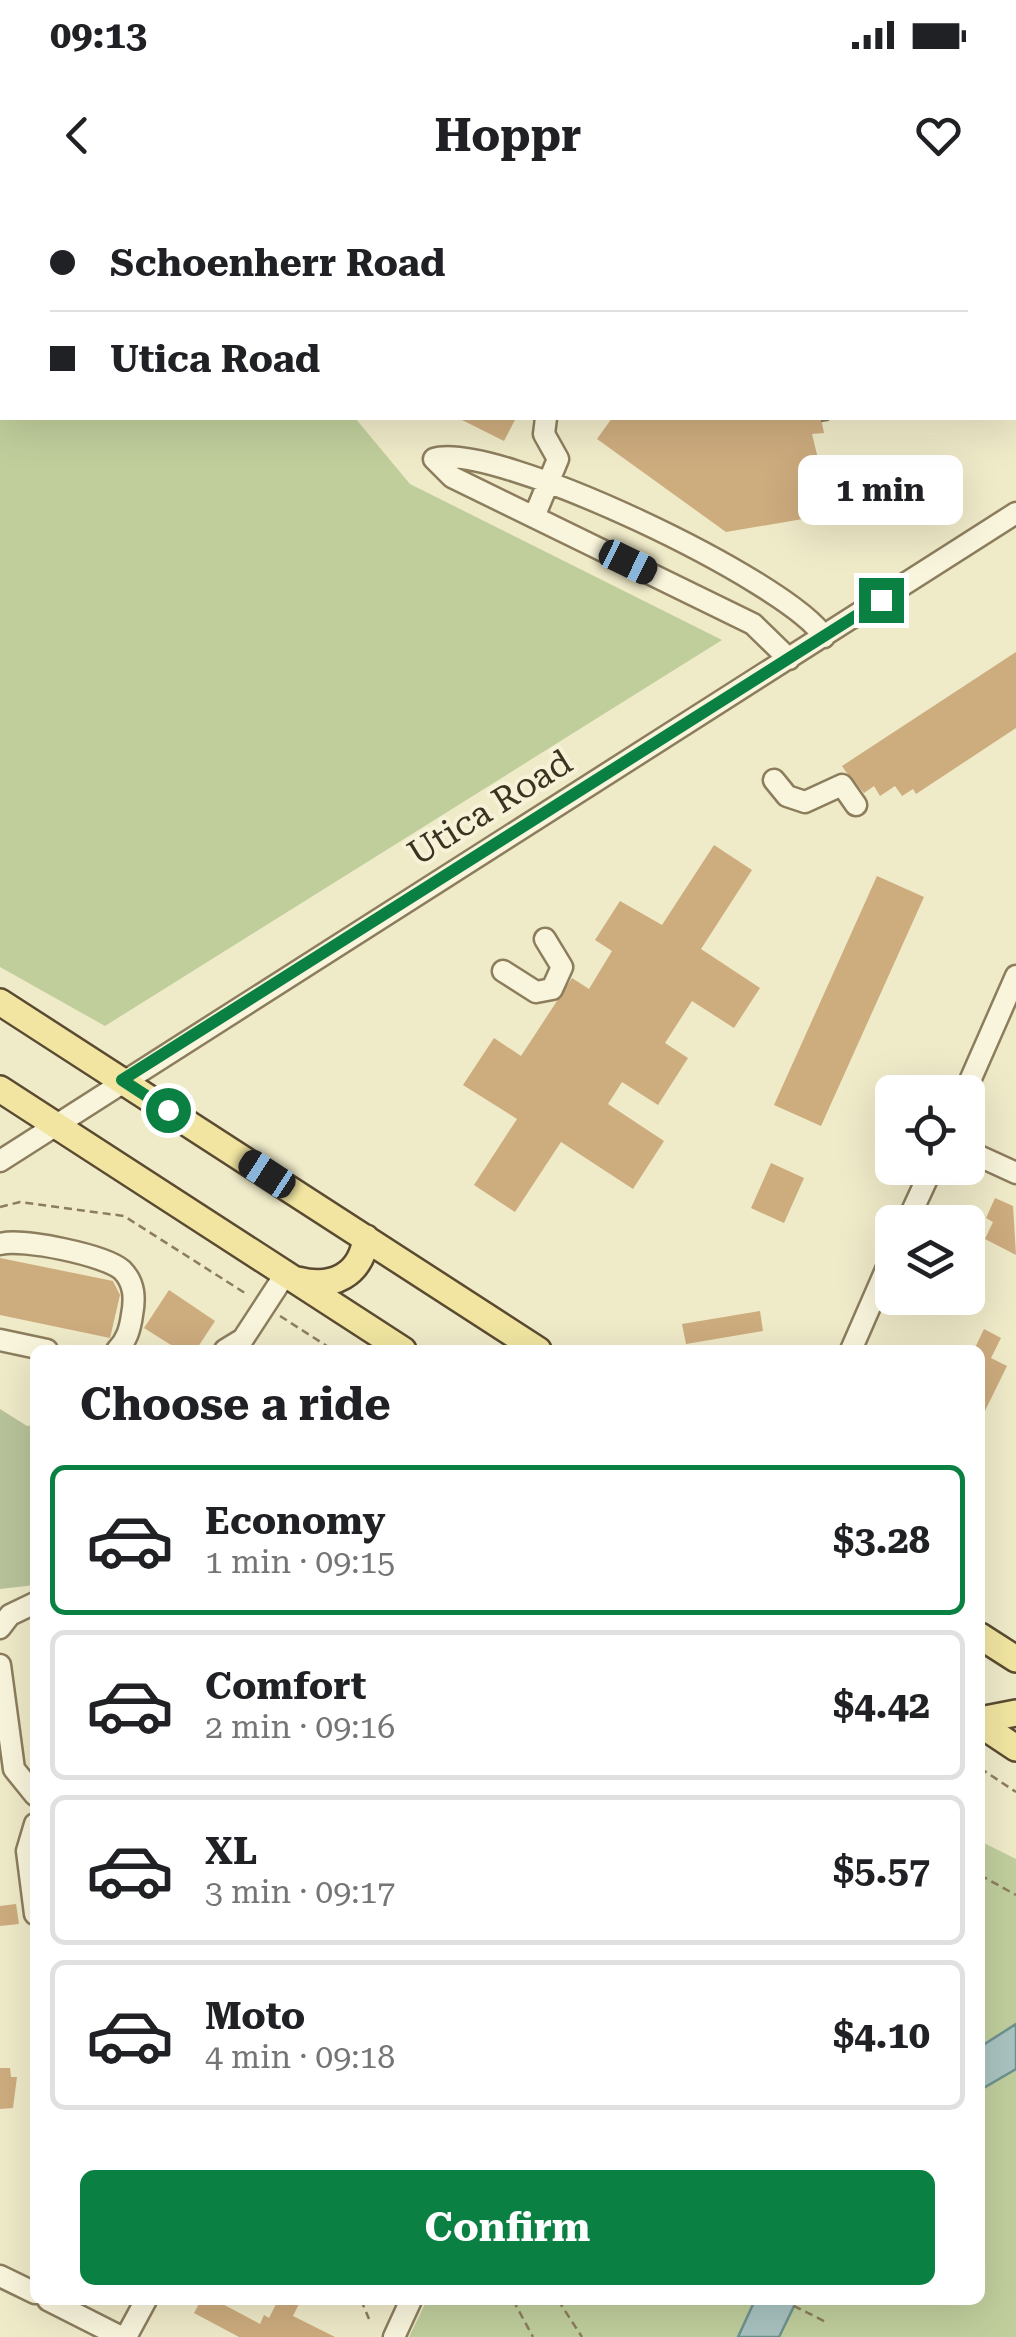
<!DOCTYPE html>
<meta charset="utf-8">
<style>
:root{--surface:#fff;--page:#f6f6f6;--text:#202124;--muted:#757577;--line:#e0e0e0;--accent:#0b8043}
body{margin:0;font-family:"Roboto Serif",serif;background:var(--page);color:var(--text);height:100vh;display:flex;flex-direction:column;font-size:38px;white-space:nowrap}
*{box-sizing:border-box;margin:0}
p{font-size:32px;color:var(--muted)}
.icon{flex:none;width:55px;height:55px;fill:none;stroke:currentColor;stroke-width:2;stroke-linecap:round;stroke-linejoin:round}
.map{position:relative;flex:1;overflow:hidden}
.panel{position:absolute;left:30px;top:1145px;width:955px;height:960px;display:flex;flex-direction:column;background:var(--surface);border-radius:15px;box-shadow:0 10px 40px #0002}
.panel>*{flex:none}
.guide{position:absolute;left:0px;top:0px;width:1018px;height:220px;box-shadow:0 10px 40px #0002;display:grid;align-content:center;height:220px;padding:0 50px;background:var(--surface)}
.buttons{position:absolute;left:875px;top:875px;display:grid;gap:20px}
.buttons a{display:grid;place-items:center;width:110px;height:110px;border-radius:15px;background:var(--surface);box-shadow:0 10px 40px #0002;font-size:50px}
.end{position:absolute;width:45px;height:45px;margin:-22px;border:12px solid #0b8043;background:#fff;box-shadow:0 0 0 5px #fff}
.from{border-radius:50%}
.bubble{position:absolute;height:70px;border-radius:15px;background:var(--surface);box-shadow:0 10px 40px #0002;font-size:32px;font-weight:700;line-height:70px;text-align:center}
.car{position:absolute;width:30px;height:60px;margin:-30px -15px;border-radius:12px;box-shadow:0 0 8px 2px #0007;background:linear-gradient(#222 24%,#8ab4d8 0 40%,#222 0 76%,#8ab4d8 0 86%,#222 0)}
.guide b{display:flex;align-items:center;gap:35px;height:95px;font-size:38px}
.guide b+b{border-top:2px solid var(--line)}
.guide i{width:25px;height:25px;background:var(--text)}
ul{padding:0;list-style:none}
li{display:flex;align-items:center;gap:30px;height:150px;margin:0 20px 15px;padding:0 30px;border:5px solid var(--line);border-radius:15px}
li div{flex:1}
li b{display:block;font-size:38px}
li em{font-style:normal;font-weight:700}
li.current{border-color:var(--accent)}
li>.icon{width:90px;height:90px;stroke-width:1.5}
h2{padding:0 50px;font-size:45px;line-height:120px}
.primary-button{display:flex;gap:20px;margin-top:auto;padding:20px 50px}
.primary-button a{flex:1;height:115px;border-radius:15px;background:var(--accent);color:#fff;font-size:40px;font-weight:700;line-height:115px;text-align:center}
.status{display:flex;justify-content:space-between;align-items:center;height:70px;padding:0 50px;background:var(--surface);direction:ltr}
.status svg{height:28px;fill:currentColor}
header{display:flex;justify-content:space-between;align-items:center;height:130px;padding:0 50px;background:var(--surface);font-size:45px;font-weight:700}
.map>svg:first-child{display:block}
</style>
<div class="status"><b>09:13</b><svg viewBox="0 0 49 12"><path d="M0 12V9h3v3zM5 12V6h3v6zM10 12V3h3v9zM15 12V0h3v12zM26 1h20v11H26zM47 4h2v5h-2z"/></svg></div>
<header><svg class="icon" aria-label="back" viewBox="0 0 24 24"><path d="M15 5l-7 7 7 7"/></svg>Hoppr<svg class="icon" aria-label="heart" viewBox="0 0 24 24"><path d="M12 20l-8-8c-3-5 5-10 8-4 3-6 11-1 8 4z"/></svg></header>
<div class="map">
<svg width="1016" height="2137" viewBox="0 0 1016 2137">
<rect width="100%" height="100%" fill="#efeac8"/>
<!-- green -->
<path fill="#c0ce9c" d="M0,0H361L2,2V218H355L410,284L722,440L105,826L0,767Z
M980,1641L1016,1659V2137H409L427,2100H980Z"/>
<!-- cemetery -->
<path fill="#b8c39a" d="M0,1209L27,1226L35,1225V1385L0,1389Z"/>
<!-- water -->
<path fill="#a9c3c0" stroke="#6f928f" stroke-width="2.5" d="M1016,1824V1869L980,1890V1847Z
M755,2100H797L779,2137H738Z"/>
<!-- building -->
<path fill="#cdac7e" d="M458,218H516L504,241Z
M612,218H821L824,233L812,234L829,304L824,305L826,315L726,332L597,239Z
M1016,452V528L916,594L913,589L902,596L895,586L880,596L874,586L864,593L846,572L842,566Z
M714,645L752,670L701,749L760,788L734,828L692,801L665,843L688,858L658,905L622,882L608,904L664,941L633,989L561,942L515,1012L474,985L517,919L463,885L494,838L521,856L572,778L589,789L612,751L595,740L620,701L662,725Z
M877,676L924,697L821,926L774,905Z
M771,963L804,978L784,1023L751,1008Z
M995,998L1013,1006L1016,1055L985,1039L993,1022L986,1018Z
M0,1058L113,1081L120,1095L110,1138L0,1115Z
M169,1090L215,1121L196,1150H179L144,1128Z
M760,1111L763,1131L686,1144L682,1124Z
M984,1129L1001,1138L991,1158L1007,1166L980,1221V1150H974Z
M16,1704L19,1724L0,1726V1706Z
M0,1868H10L11,1877H17L13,1908L0,1909Z
M201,2100H215L260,2124L264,2115L269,2118L278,2100H301L293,2116L335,2137H239L194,2113Z"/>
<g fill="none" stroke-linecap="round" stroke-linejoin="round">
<defs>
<path id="minor" d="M534,317L558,259L544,234L546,218
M789,459L753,424L452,277L434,259C493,240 790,382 824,437
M774,580L787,596L805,602L842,585L856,605
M503,771L536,792L552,789L562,767L545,739
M965,892L1016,776
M968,951L1016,973
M0,961L1016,313
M907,1022L932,968
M0,1044C22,1038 105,1055 122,1070C135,1083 135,1099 132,1115C130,1129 127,1140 117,1150
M0,1140L47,1150
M225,1150L243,1139L286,1073
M851,1150L892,1056
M0,1428L10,1415L35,1403
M0,1465L14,1569L35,1595
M35,1624L27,1651L35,1714
M0,2076L35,2093
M48,2100L121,2137
M126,2137L146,2100
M394,2137L411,2100"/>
<path id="major" d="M0,802L538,1150
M0,889L403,1150
M298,1080C333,1089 361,1075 366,1038
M980,1436L1016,1459
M980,1520L1016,1513
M980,1524L1016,1548"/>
</defs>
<!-- minor casing -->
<use href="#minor" stroke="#8c7d5d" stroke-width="25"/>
<!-- major casing -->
<use href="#major" stroke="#5a4a31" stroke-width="30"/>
<!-- path -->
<path stroke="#8c7d5d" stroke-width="2.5" stroke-dasharray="8 5" stroke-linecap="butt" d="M23,0L24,2
M95,2L96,0
M0,153L2,149
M821,221L839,218
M0,1007L20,1002L124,1016L248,1095
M280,1116L333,1150
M980,1568L1016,1592
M980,1675L1016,1695
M361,2100L369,2119
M513,2100L533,2137
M558,2100L582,2137
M782,2100L828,2123"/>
<!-- minor -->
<use href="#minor" stroke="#f9f5dc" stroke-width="20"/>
<!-- major -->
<use href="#major" stroke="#f1e5a1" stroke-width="25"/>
</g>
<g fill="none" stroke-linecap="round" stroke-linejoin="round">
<!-- route -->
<path stroke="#0b8043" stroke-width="12" d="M168,910L122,880L881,400"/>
</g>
<g text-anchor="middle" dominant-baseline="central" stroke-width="8" stroke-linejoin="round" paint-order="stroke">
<!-- street labels -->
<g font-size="35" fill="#3c3220" stroke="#f6f2d8">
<text transform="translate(490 608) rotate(-32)">Utica Road</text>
</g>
</g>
</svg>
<div class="buttons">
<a><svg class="icon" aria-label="locate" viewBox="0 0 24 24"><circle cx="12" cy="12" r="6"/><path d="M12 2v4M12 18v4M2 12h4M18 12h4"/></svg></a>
<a><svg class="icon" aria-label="layers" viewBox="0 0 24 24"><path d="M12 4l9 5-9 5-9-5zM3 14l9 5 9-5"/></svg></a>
</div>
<i class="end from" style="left:168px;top:910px"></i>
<i class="end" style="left:881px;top:400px"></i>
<div class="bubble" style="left:798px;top:255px;width:165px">1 min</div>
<i class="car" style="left:628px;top:362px;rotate:116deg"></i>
<i class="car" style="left:267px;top:974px;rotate:303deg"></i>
<div class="guide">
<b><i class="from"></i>Schoenherr Road</b>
<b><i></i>Utica Road</b>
</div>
<section class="panel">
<h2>Choose a ride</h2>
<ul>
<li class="current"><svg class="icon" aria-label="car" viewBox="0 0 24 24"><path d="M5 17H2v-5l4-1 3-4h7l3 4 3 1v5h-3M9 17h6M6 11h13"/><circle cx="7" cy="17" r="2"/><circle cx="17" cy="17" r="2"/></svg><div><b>Economy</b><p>1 min · 09:15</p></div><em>$3.28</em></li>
<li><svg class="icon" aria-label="car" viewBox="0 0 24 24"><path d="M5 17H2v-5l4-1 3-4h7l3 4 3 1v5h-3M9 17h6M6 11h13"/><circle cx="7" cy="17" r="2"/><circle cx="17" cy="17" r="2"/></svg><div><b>Comfort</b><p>2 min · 09:16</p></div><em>$4.42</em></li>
<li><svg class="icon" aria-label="car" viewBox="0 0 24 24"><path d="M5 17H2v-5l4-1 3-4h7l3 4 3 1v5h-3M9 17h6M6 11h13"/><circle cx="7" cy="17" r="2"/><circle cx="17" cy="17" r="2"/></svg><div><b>XL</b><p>3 min · 09:17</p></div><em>$5.57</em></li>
<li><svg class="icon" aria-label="car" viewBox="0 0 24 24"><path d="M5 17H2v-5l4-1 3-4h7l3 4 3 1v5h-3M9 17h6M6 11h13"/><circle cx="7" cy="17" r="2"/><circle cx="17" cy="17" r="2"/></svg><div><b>Moto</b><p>4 min · 09:18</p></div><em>$4.10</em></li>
</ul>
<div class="primary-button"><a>Confirm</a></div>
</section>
</div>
